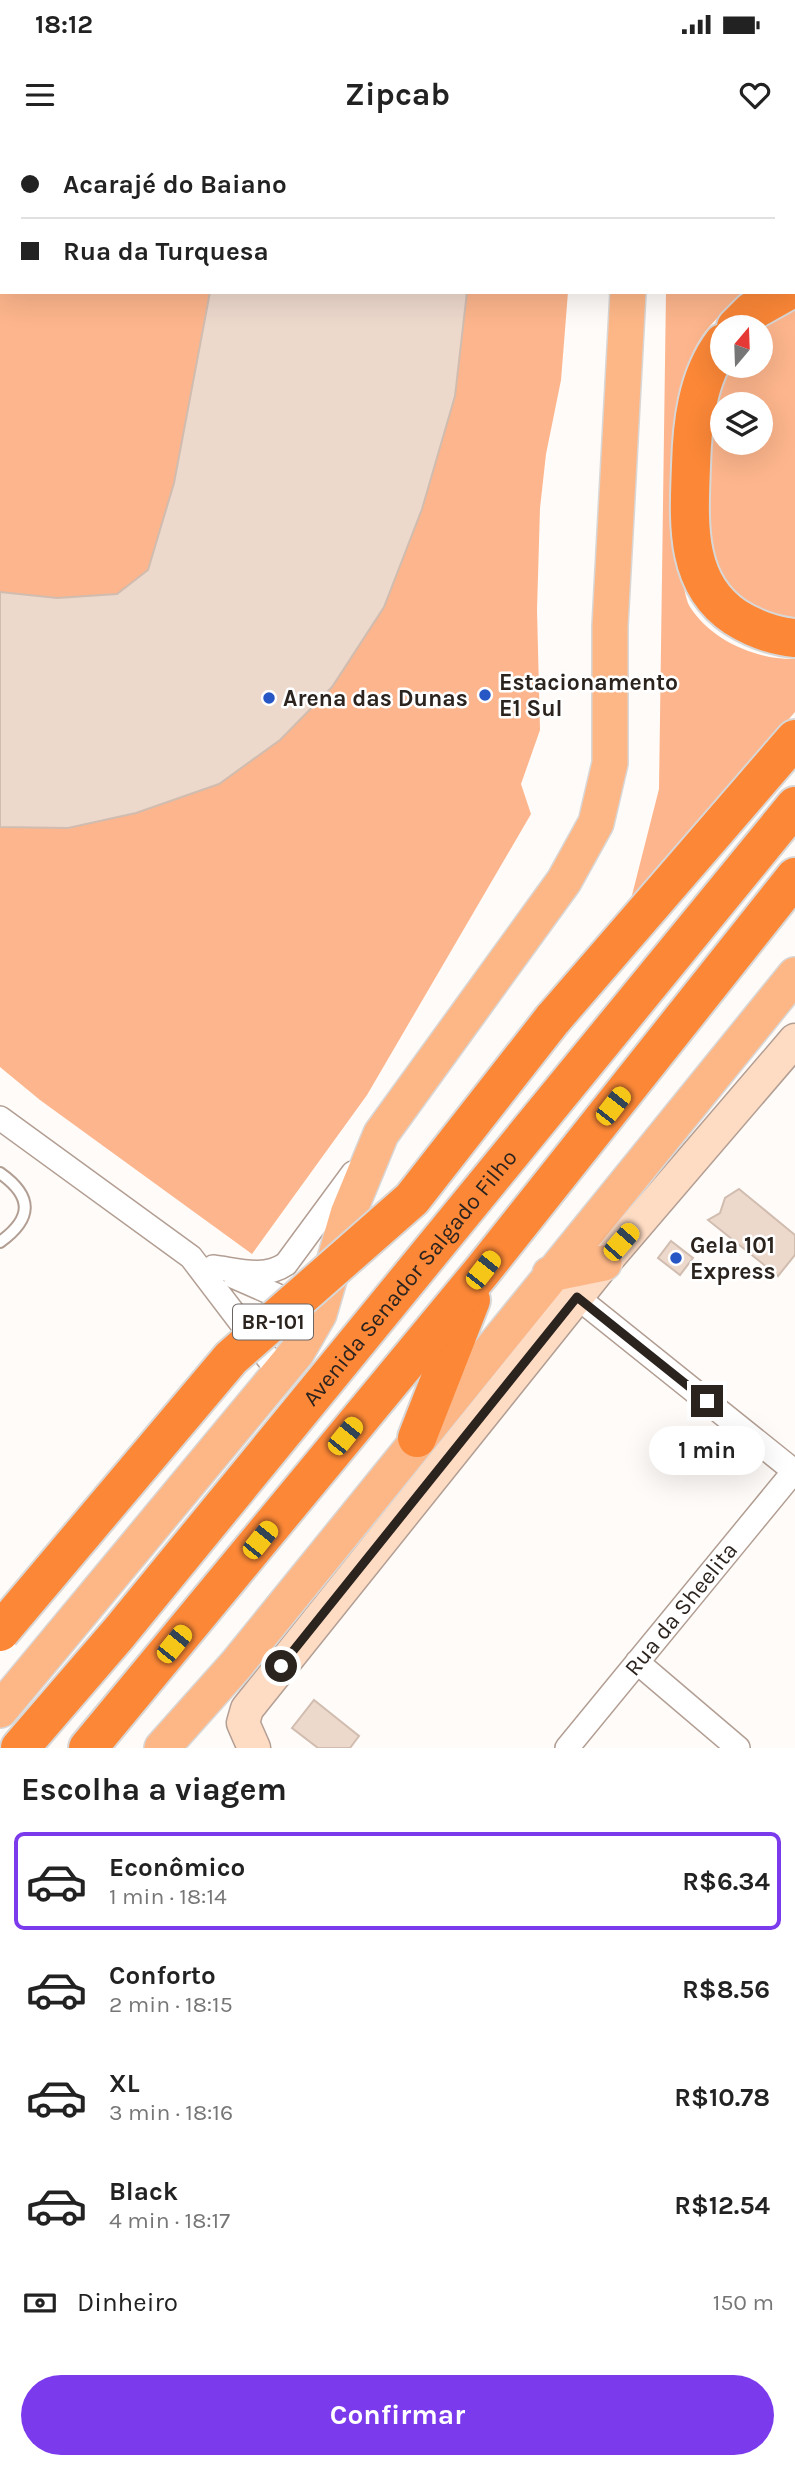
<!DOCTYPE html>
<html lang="pt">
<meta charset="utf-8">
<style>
:root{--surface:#fff;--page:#f2f2f2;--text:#222;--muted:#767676;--line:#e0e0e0;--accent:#7c3aed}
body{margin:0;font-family:Karla,sans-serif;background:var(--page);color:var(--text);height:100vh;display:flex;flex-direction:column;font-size:26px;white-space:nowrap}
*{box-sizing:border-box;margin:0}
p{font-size:23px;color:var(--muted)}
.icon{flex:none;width:38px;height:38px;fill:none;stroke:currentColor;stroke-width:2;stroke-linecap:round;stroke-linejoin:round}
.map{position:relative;height:1608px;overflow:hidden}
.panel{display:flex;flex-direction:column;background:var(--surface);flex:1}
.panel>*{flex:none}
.guide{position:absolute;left:0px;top:0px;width:796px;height:154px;box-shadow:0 7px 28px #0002;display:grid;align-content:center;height:154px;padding:0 21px;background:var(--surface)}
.needle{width:46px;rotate:19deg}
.fabs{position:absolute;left:710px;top:175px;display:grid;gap:14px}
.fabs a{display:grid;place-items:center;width:63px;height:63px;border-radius:50%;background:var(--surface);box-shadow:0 7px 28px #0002;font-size:35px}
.end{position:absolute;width:32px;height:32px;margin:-16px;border:9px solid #2b231e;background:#fff;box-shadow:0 0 0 4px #fff}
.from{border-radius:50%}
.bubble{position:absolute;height:49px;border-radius:24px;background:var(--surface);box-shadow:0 7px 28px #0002;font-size:23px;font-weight:700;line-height:49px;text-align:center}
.car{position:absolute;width:21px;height:42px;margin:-21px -10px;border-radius:9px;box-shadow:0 0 5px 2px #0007;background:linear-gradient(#f5c518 24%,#345 0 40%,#f5c518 0 76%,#345 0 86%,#f5c518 0)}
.guide b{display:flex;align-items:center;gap:24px;height:66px;font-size:26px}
.guide b+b{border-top:2px solid var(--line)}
.guide i{width:18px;height:18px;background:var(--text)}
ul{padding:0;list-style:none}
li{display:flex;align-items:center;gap:21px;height:98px;margin:0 14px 10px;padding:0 7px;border:4px solid transparent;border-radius:10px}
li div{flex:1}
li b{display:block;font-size:26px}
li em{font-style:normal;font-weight:700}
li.selected{border-color:var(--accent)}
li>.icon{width:63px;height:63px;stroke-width:1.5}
h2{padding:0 21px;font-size:32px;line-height:84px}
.pay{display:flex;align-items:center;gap:18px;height:77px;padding:0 21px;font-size:26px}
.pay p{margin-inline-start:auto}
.cta{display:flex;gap:14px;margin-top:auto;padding:14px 21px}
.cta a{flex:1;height:80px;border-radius:42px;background:var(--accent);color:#fff;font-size:28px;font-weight:700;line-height:80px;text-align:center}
.status{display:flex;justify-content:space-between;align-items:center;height:49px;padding:0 35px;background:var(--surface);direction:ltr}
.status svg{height:19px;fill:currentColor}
header{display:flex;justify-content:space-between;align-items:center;height:91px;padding:0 21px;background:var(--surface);font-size:32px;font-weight:700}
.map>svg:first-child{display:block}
</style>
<div class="status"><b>18:12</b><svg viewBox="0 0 49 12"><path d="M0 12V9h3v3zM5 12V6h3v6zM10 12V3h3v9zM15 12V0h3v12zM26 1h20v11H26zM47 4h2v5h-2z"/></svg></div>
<header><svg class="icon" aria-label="menu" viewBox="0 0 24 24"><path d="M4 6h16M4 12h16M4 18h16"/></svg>Zipcab<svg class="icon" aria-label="heart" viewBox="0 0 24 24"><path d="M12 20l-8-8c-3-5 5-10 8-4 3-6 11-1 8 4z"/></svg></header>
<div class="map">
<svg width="795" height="1608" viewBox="0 0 795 1608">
<rect width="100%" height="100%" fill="#fffbf8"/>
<!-- green -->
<path fill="#fcb58c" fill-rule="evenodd" d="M0,0H579L2,2V152H568L561,240L546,314L540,368L537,470L540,590L521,644L531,674L367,955L252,1114L40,960L0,927Z
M666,152H747C724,171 700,190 690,220C684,239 680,262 676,282C672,309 677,447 690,467C711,500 756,520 795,519V572L631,759L659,649Z
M795,166V480L768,474L743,462L711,424L703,327L723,232L727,226H761V187ZM723,264H761V303H723Z"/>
<!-- building -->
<path fill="#edd8cc" stroke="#d1bcb0" stroke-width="2" d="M221,0H460V2H221Z
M210,152H467L455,256L422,369L384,467L332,547L280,600L219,644L136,673L68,688L0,687V452L57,458L117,454L148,430L174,343Z
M739,1049L795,1095V1115L778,1136L708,1080L720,1073L725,1058Z
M671,1101L693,1118L680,1135L658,1118Z
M314,1560L359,1596L350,1608H318L292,1588Z"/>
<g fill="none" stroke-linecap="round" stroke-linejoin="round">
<defs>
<path id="lane" d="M0,1033C34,1057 32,1079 0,1102"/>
<path id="street" d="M0,978L191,1117L280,1234
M213,1127C238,1130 264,1139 286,1124L353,1033
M235,1137L303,1167
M577,1157L794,1331
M637,1522L738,1608
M567,1608L795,1330"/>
<path id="secondary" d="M254,1608L243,1583L247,1569L604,1123L795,900"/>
<path id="primary" d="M742,0V2
M636,2V0
M794,81L795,82
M550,1134L604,1123
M0,1570L297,1212L319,1174L348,1074L381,994L564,741L596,683L610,623V486L628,152
M162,1608L236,1525L795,835"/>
<g id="highway">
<path d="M736,187L752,171L786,152"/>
<path d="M723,203C697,237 692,285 691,326C689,381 684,443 735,477C754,489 773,496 795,498"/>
<path d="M552,880L795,599"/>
<path d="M417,1298L471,1160"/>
<path id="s1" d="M20,1608L119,1493L795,666"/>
<path d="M88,1608L483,1130L795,737"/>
</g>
</defs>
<!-- lane casing -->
<use href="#lane" stroke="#b29e93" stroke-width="14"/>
<!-- street casing -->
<use href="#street" stroke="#b29e93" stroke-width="26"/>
<!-- secondary casing -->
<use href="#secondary" stroke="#b29e93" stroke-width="35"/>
<!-- primary casing -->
<use href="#primary" stroke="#d9d7d6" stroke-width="38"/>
<!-- highway casing -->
<use href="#highway" stroke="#d9d7d6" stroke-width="42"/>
<!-- lane -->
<use href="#lane" stroke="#fff" stroke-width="10"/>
<!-- street -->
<use href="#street" stroke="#fff" stroke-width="23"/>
<!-- secondary -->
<use href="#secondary" stroke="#fedbc3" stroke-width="32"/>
<!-- primary -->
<use href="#primary" stroke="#fdb787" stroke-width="35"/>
<!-- highway -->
<use href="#highway" stroke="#fb8737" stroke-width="38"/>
<defs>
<path id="highway-bridge" d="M0,1492L231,1218L412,1059L552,880"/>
</defs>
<!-- highway-bridge casing -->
<use href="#highway-bridge" stroke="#d9d7d6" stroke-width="42" stroke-linecap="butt"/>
<!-- highway-bridge -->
<use href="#highway-bridge" stroke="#fb8737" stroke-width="38"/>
</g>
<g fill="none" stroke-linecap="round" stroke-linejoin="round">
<!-- route -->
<path stroke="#2b231e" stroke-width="9" d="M281,1526L577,1157L707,1261"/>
</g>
<!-- markers -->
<g fill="#2757c5" stroke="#fff" stroke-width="2.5">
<circle cx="485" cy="555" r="7"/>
<circle cx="269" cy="558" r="7"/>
<circle cx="676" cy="1118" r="7"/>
</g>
<g text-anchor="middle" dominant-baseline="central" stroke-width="5" stroke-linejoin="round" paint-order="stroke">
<!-- shield labels -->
<rect fill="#fff" stroke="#6b6562" stroke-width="2" x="233" y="1164.5" width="80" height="35" rx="5"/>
<g font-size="21" font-weight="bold" fill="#2b231e">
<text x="273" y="1182">BR-101</text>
</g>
<!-- poi labels -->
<g font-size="23" font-weight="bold" fill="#2b231e" stroke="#fff" text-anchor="start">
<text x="499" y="542">Estacionamento<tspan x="499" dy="26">E1 Sul</tspan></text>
<text x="283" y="558">Arena das Dunas</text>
<text x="690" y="1105">Gela 101<tspan x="690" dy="26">Express</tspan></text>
</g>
<!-- street labels -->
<g font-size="23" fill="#2b231e" stroke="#fff">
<text stroke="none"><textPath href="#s1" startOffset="611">Avenida Senador Salgado Filho</textPath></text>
<text transform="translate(681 1469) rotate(-51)">Rua da Sheelita</text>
</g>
</g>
</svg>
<div class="fabs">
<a><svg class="needle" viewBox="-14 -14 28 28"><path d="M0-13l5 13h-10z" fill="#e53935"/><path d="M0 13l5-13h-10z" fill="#767676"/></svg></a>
<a><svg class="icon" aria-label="layers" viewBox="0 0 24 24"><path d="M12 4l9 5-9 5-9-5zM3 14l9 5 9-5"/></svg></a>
</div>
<i class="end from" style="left:281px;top:1526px"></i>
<i class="end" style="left:707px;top:1261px"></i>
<div class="bubble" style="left:649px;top:1286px;width:116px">1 min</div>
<i class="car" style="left:613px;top:966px;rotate:38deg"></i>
<i class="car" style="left:621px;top:1102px;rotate:41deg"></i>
<i class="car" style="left:483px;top:1130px;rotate:38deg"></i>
<i class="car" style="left:345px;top:1296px;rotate:39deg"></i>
<i class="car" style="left:260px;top:1400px;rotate:39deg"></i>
<i class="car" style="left:174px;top:1504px;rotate:39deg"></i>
<div class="guide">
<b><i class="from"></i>Acarajé do Baiano</b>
<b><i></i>Rua da Turquesa</b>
</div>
</div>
<section class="panel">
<h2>Escolha a viagem</h2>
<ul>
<li class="selected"><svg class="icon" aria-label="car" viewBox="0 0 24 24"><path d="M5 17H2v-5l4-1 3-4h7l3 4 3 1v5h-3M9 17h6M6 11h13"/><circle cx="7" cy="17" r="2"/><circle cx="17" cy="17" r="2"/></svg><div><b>Econômico</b><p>1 min · 18:14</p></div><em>R$6.34</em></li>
<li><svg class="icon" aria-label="car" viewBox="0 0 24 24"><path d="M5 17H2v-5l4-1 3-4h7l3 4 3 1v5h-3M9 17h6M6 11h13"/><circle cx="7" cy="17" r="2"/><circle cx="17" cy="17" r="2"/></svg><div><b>Conforto</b><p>2 min · 18:15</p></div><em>R$8.56</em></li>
<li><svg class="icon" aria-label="car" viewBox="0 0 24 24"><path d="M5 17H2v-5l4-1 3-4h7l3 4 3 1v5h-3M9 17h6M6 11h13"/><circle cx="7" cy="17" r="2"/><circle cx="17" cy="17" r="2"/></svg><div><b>XL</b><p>3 min · 18:16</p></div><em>R$10.78</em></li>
<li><svg class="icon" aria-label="car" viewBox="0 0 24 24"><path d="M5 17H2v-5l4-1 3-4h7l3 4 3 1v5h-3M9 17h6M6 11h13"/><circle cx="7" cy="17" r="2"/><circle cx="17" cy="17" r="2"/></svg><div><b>Black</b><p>4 min · 18:17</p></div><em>R$12.54</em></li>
</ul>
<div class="pay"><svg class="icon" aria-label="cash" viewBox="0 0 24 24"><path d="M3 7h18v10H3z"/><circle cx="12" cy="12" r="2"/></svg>Dinheiro<p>150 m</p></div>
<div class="cta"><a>Confirmar</a></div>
</section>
